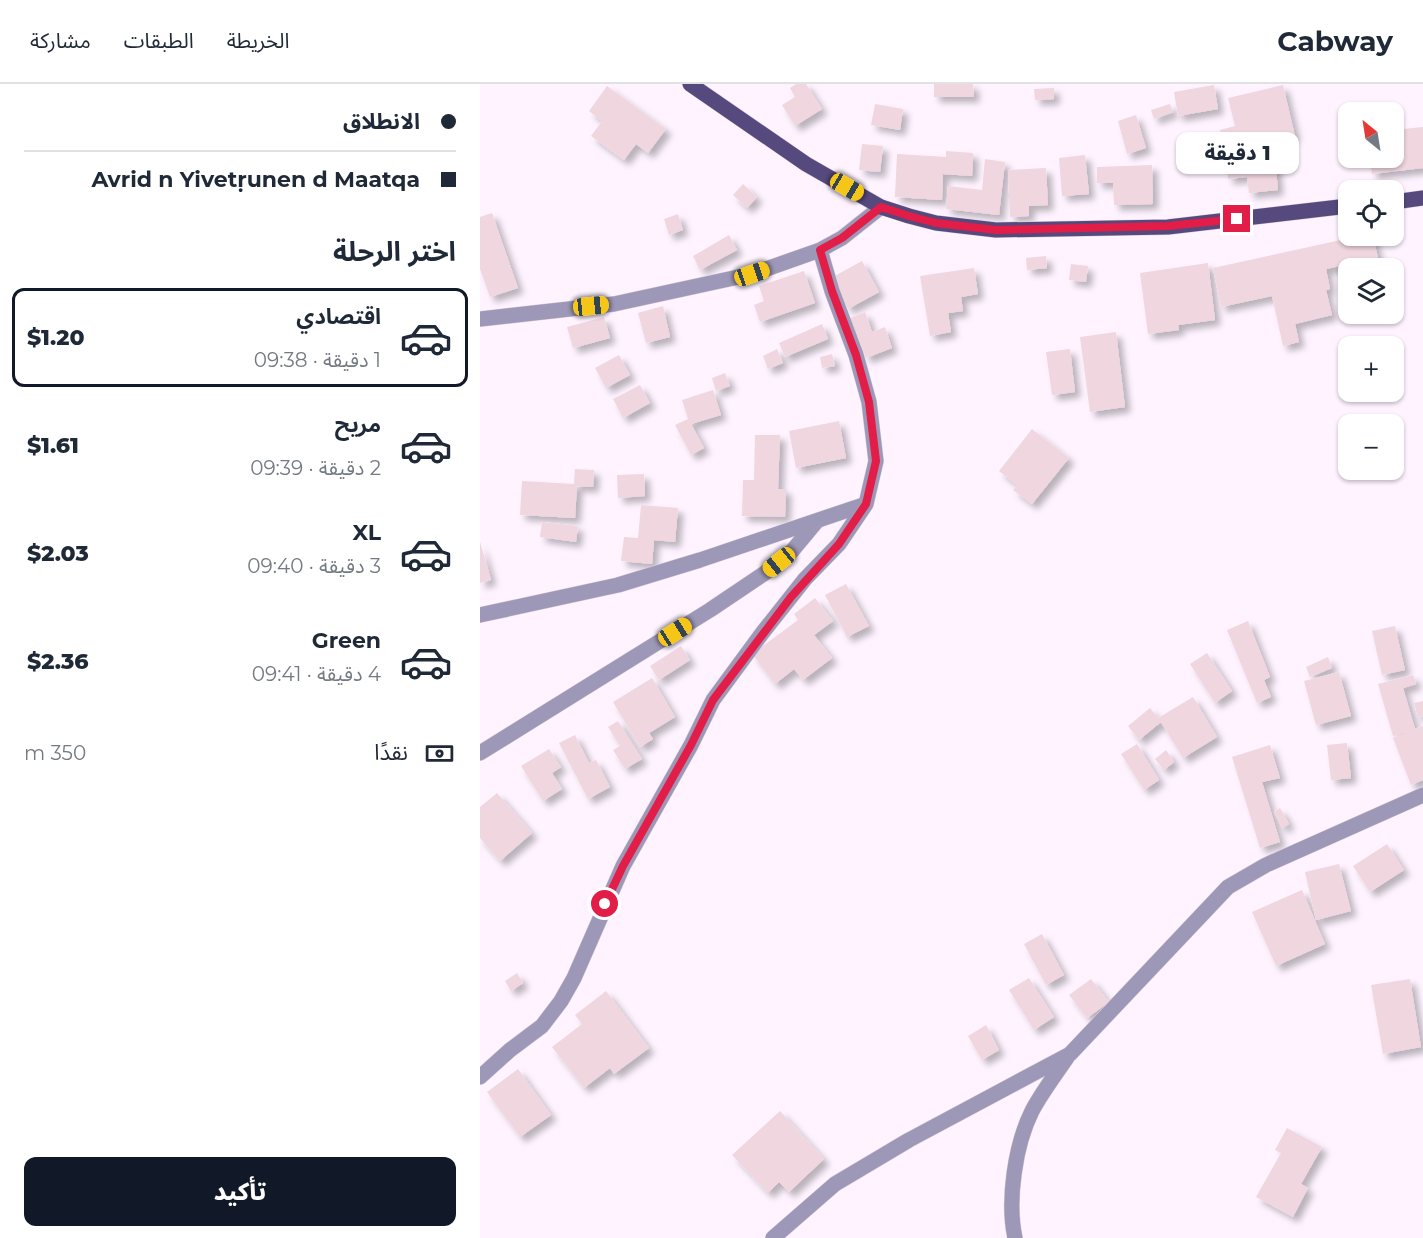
<!DOCTYPE html>
<html lang="ar">
<meta charset="utf-8">
<style>
:root{--surface:#fff;--page:#f2f2f3;--text:#1f2937;--muted:#747a83;--line:#e0e1e3;--accent:#111827}
body{margin:0;font-family:Montserrat,"Noto Sans Arabic",sans-serif;background:var(--page);color:var(--text);direction:rtl;height:100vh;display:flex;flex-direction:column;font-size:22px;white-space:nowrap}
*{box-sizing:border-box;margin:0}
p{font-size:20px;color:var(--muted)}
.icon{flex:none;width:33px;height:33px;fill:none;stroke:currentColor;stroke-width:2;stroke-linecap:round;stroke-linejoin:round}
.map{position:relative;flex:1;overflow:hidden;direction:ltr}
.drawer{display:flex;flex-direction:column;background:var(--surface);width:480px}
.drawer>*{flex:none}
.top-card{display:grid;align-content:center;height:132px;padding:0 24px;background:var(--surface)}
.needle{width:39px;rotate:330deg}
.buttons{position:absolute;left:858px;top:18px;display:grid;gap:12px}
.buttons a{display:grid;place-items:center;width:66px;height:66px;border-radius:12px;background:var(--surface);box-shadow:0 2px 4px #0004;font-size:30px}
.end{position:absolute;width:27px;height:27px;margin:-14px;border:8px solid #e11d48;background:#fff;box-shadow:0 0 0 3px #fff}
.from{border-radius:50%}
.bubble{position:absolute;height:42px;border-radius:12px;background:var(--surface);box-shadow:0 2px 4px #0004;font-size:20px;font-weight:800;line-height:42px;text-align:center;direction:rtl}
.car{position:absolute;width:18px;height:36px;margin:-18px -9px;border-radius:8px;box-shadow:0 0 4px 2px #0007;background:linear-gradient(#f5c518 24%,#345 0 40%,#f5c518 0 76%,#345 0 86%,#f5c518 0)}
.top-card b{display:flex;align-items:center;gap:21px;height:57px;font-size:22px}
.top-card b+b{border-top:2px solid var(--line)}
.top-card i{width:15px;height:15px;background:var(--text)}
ul{padding:0;list-style:none}
li{display:flex;align-items:center;gap:18px;height:99px;margin:0 12px 9px;padding:0 12px;border:3px solid transparent;border-radius:12px}
li div{flex:1}
li b{display:block;font-size:22px}
li em{font-style:normal;font-weight:800}
li.selected{border-color:var(--accent)}
li>.icon{width:54px;height:54px;stroke-width:1.5}
h2{padding:0 24px;font-size:27px;line-height:72px}
.pay{display:flex;align-items:center;gap:15px;height:66px;padding:0 24px;font-size:22px}
.pay p{margin-inline-start:auto}
.cta{display:flex;gap:12px;margin-top:auto;padding:12px 24px}
.cta a{flex:1;height:69px;border-radius:12px;background:var(--accent);color:#fff;font-size:24px;font-weight:800;line-height:69px;text-align:center}
header{display:flex;align-items:center;gap:36px;box-sizing:border-box;height:84px;padding:0 30px;background:var(--surface);border-bottom:2px solid var(--line)}
header strong{font-size:28px}
nav{display:flex;gap:33px;margin-inline-start:auto;font-size:21px}
main{display:flex;flex:1;min-height:0}
.map>svg:first-child{display:block}
</style>
<header>
<strong>Cabway</strong>
<nav><a>الخريطة</a><a>الطبقات</a><a>مشاركة</a></nav>
</header>
<main>
<div class="map">
<svg width="943" height="1154" viewBox="0 0 943 1154">
<defs>
<filter id="shadow"><feDropShadow dx="5.5" dy="5.5" stdDeviation="3" flood-color="#0004"/></filter>
</defs>
<rect width="100%" height="100%" fill="#fef3ff"/>
<!-- building -->
<path fill="#f0d6df" filter="url(#shadow)" d="M316,0H326L342,25L315,42L302,21L315,13L310,4Z
M454,0H493L494,13H454Z
M734,1L738,25L698,32L694,8Z
M803,1L815,52L745,68L740,46L755,42L748,14Z
M127,2L186,45L168,69L156,60L144,76L111,52L122,37L109,27Z
M574,4V15L555,16L554,5Z
M395,20L423,25L420,46L391,41Z
M690,20L693,28L674,35L671,26Z
M656,31L666,64L647,70L638,37Z
M943,43V84L892,90L890,74H914V46Z
M382,60L403,62L400,88L379,86Z
M794,65L798,106L769,109L767,93L748,95L746,69Z
M466,67L493,69L492,92L463,90L462,116L415,113L417,70L466,73Z
M605,71L609,110L582,112L579,74Z
M505,75L525,78L519,131L466,125L468,102L502,106Z
M672,81L673,120L634,121L633,99H617V83Z
M566,84L568,121L549,122V132L530,133L528,86Z
M263,100L277,113L267,124L253,111Z
M12,129L38,204L10,213L0,185V133Z
M198,130L203,146L189,151L184,135Z
M249,151L257,166L220,186L213,172Z
M879,152H893L898,174L846,185L850,205L846,206L852,231L815,240L819,258L803,262L792,212L741,223L733,184Z
M566,172L567,184L547,186L546,174Z
M382,177L399,208L368,225L351,194Z
M728,179L735,236L698,241L699,246L668,250L660,189Z
M591,180L608,182L606,198L589,196Z
M494,184L498,210L481,213L483,227L468,229L471,248L450,252L440,192Z
M324,187L335,219L280,238L274,221L284,217L279,202Z
M183,222L190,253L166,259L158,229Z
M385,228L392,248L405,243L412,264L386,274L370,234Z
M124,233L130,254L93,264L87,243Z
M342,240L348,255L305,273L299,259Z
M636,248L645,323L610,328L600,253Z
M297,265L303,279L288,285L283,272Z
M590,265L595,308L572,311L566,268Z
M352,270L355,282L342,284L340,273Z
M139,271L150,291L126,304L115,284Z
M245,289L250,302L236,307L232,294Z
M160,301L170,319L143,334L133,315Z
M233,306L241,331L211,340L224,364L211,371L195,341L208,335L202,316Z
M359,337L366,374L316,384L309,347Z
M552,345L589,374L552,420L533,406L537,401L519,387Z
M275,351H300L298,405H306L305,433L262,432L263,396H274Z
M95,385L114,386L113,403L97,402L95,434L40,431L42,397L94,400Z
M164,390L165,412L138,414L137,391Z
M161,421L198,424L195,458L174,456L172,480L141,477L144,453L158,454Z
M62,438L98,442L96,458L60,453Z
M0,458L11,496L0,499Z
M366,500L389,542L367,553L345,511Z
M335,514L353,537L334,551L352,574L323,596L314,585L295,600L272,570L318,536L314,530Z
M768,537L790,593L784,596L791,613L777,619L747,546Z
M915,542L925,586L902,591L892,547Z
M201,562L210,576L179,596L170,582Z
M727,569L752,607L735,619L710,580Z
M848,573L852,584L830,593L826,583Z
M859,588L871,632L836,641L824,597Z
M933,591L936,600L923,604L935,645L943,642V696L931,701L913,654L926,649L913,652L898,600Z
M172,594L195,633L169,649L173,655L160,663L133,618Z
M713,613L737,653L703,674L681,638L659,656L648,642L670,624L678,634Z
M943,617V632L938,633L934,619Z
M138,637L162,675L145,685L133,666L140,662L128,643Z
M95,651L109,679L116,676L130,703L108,715L79,659Z
M867,659L871,694L851,696L847,661Z
M657,660L679,696L664,706L641,670Z
M790,661L800,694L782,698L800,758L780,764L752,673Z
M69,665L81,683L72,689L82,705L63,717L41,682Z
M686,666L694,678L684,686L675,675Z
M17,709L52,749L20,777L0,754V723Z
M800,724L809,740L802,744L794,728Z
M907,760L924,786L890,808L873,782Z
M859,780L871,827L836,836L825,788Z
M822,806L845,860L796,882L772,828Z
M562,850L584,891L566,901L544,860Z
M37,889L43,899L31,907L25,897Z
M549,894L574,933L554,946L529,906Z
M611,895L629,918L607,934L589,911Z
M930,895L941,963L903,970L891,901Z
M126,907L169,964L134,990L130,984L104,1004L72,963L102,940L95,931Z
M506,941L519,966L502,976L488,952Z
M38,985L71,1031L40,1053L7,1008Z
M300,1027L344,1075L309,1108L299,1098L288,1109L252,1071Z
M807,1044L842,1063L821,1100L828,1104L813,1133L776,1113L801,1069L795,1066Z"/>
<g fill="none" stroke-linecap="round" stroke-linejoin="round">
<defs>
<path id="minor" d="M0,235L134,220L272,190L340,166L362,154L401,123
M0,531L138,501L220,476L386,420
M0,669L230,526L285,489L312,467L337,437
M0,993L30,966L62,942L81,917L94,894L143,782L211,661L233,616L283,548L325,495L359,460L386,420L396,377L389,318L376,271L352,207L340,166
M293,1154L355,1100L429,1056L590,970L748,803L786,781L943,711
M535,1154C527,1117 535,1061 552,1027C562,1008 576,990 588,972"/>
<path id="major" d="M210,0L326,80L401,123L429,132L456,139L516,146L688,143L868,122
M914,118L943,114"/>
</defs>
<!-- minor casing -->
<use href="#minor" stroke="#d9cfda" stroke-width="16"/>
<!-- major casing -->
<use href="#major" stroke="#d9cfda" stroke-width="16"/>
<!-- minor -->
<use href="#minor" stroke="#9d98b7" stroke-width="15"/>
<!-- major -->
<use href="#major" stroke="#55497e" stroke-width="15"/>
</g>
<g fill="none" stroke-linecap="round" stroke-linejoin="round">
<!-- route -->
<path stroke="#e11d48" stroke-width="8" d="M125,820L143,782L211,661L233,616L311,513L359,460L386,420L396,377L389,318L376,271L352,207L340,166L362,154L401,123L429,132L456,139L516,146L688,142L757,135"/>
</g>
</svg>
<div class="buttons">
<a><svg class="needle" viewBox="-14 -14 28 28"><path d="M0-13l5 13h-10z" fill="#e53935"/><path d="M0 13l5-13h-10z" fill="#747a83"/></svg></a>
<a><svg class="icon" aria-label="locate" viewBox="0 0 24 24"><circle cx="12" cy="12" r="6"/><path d="M12 2v4M12 18v4M2 12h4M18 12h4"/></svg></a>
<a><svg class="icon" aria-label="layers" viewBox="0 0 24 24"><path d="M12 4l9 5-9 5-9-5zM3 14l9 5 9-5"/></svg></a>
<a>+</a>
<a>−</a>
</div>
<i class="end from" style="left:125px;top:820px"></i>
<i class="end" style="left:757px;top:135px"></i>
<div class="bubble" style="left:696px;top:48px;width:123px">1 دقيقة</div>
<i class="car" style="left:367px;top:103px;rotate:120deg"></i>
<i class="car" style="left:272px;top:190px;rotate:71deg"></i>
<i class="car" style="left:111px;top:222px;rotate:84deg"></i>
<i class="car" style="left:299px;top:478px;rotate:231deg"></i>
<i class="car" style="left:195px;top:548px;rotate:58deg"></i>
</div>
<section class="drawer">
<div class="top-card">
<b><i class="from"></i>الانطلاق</b>
<b><i></i>Avrid n Yivetṛunen d Maatqa</b>
</div>
<h2>اختر الرحلة</h2>
<ul>
<li class="selected"><svg class="icon" aria-label="car" viewBox="0 0 24 24"><path d="M5 17H2v-5l4-1 3-4h7l3 4 3 1v5h-3M9 17h6M6 11h13"/><circle cx="7" cy="17" r="2"/><circle cx="17" cy="17" r="2"/></svg><div><b>اقتصادي</b><p>1 دقيقة · 09:38</p></div><em>$1.20</em></li>
<li><svg class="icon" aria-label="car" viewBox="0 0 24 24"><path d="M5 17H2v-5l4-1 3-4h7l3 4 3 1v5h-3M9 17h6M6 11h13"/><circle cx="7" cy="17" r="2"/><circle cx="17" cy="17" r="2"/></svg><div><b>مريح</b><p>2 دقيقة · 09:39</p></div><em>$1.61</em></li>
<li><svg class="icon" aria-label="car" viewBox="0 0 24 24"><path d="M5 17H2v-5l4-1 3-4h7l3 4 3 1v5h-3M9 17h6M6 11h13"/><circle cx="7" cy="17" r="2"/><circle cx="17" cy="17" r="2"/></svg><div><b>XL</b><p>3 دقيقة · 09:40</p></div><em>$2.03</em></li>
<li><svg class="icon" aria-label="car" viewBox="0 0 24 24"><path d="M5 17H2v-5l4-1 3-4h7l3 4 3 1v5h-3M9 17h6M6 11h13"/><circle cx="7" cy="17" r="2"/><circle cx="17" cy="17" r="2"/></svg><div><b>Green</b><p>4 دقيقة · 09:41</p></div><em>$2.36</em></li>
</ul>
<div class="pay"><svg class="icon" aria-label="cash" viewBox="0 0 24 24"><path d="M3 7h18v10H3z"/><circle cx="12" cy="12" r="2"/></svg>نقدًا<p>350 m</p></div>
<div class="cta"><a>تأكيد</a></div>
</section>
</main>
